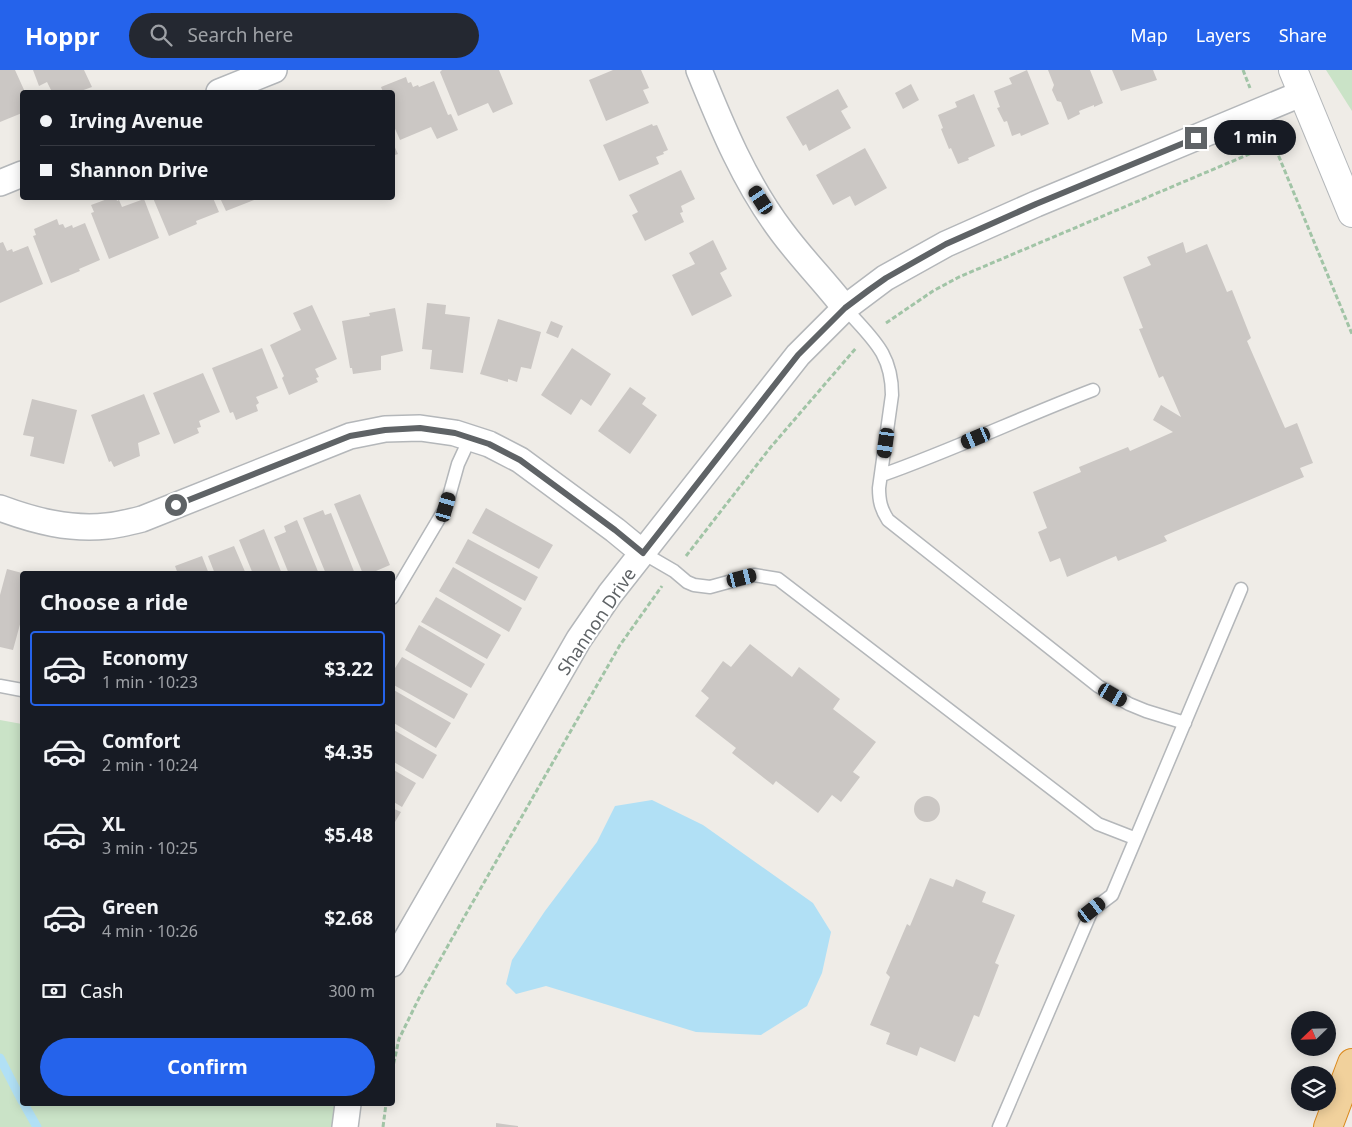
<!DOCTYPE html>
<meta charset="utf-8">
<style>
:root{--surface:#171b24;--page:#242831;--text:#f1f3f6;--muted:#9ea1a6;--line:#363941;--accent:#2563eb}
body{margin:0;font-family:"Noto Sans",sans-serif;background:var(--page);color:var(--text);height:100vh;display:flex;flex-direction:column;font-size:19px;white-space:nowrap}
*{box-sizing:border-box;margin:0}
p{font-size:16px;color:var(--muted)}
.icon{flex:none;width:28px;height:28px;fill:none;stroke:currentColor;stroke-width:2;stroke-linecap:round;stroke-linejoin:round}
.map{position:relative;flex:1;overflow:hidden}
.details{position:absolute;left:20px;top:501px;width:375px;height:535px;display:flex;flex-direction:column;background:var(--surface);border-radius:5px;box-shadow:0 2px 12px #0003}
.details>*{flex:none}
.guide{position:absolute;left:20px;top:20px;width:375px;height:110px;border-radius:5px;box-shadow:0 2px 12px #0003;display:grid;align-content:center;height:110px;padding:0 20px;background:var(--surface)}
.needle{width:32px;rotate:247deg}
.tools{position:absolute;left:1291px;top:941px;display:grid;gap:10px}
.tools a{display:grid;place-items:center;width:45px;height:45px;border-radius:50%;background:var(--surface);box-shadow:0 2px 12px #0003;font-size:25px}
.end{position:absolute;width:22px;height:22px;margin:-11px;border:6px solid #5f6366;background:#fff;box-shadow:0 0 0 2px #fff}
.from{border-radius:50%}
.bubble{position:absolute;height:35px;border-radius:18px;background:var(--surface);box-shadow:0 2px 12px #0003;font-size:16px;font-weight:700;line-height:35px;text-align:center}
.car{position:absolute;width:15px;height:30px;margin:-15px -8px;border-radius:6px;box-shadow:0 0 4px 1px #0007;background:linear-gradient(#222 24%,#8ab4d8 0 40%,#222 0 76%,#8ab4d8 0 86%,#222 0)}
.guide b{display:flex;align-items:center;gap:18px;height:48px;font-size:19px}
.guide b+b{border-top:1px solid var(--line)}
.guide i{width:12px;height:12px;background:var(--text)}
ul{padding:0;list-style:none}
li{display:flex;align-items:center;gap:15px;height:75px;margin:0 10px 8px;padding:0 10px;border:2px solid transparent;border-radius:5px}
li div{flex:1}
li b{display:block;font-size:19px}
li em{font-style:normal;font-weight:700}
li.active{border-color:var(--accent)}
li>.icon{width:45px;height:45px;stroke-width:1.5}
h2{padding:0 20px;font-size:22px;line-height:60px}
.pay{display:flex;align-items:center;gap:12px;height:55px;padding:0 20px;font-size:19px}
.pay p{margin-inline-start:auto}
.action{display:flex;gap:10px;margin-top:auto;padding:10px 20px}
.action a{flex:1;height:58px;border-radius:30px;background:var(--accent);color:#fff;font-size:20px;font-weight:700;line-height:58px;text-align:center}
header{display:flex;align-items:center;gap:30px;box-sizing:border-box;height:70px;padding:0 25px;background:var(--accent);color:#fff}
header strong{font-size:24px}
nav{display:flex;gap:28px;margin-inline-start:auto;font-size:18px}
.search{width:350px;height:45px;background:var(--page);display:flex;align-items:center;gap:12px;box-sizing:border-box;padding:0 18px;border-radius:28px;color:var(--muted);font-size:19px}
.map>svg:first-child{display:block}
</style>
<header>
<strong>Hoppr</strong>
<div class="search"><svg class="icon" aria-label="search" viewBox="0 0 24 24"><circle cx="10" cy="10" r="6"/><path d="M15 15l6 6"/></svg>Search here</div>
<nav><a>Map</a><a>Layers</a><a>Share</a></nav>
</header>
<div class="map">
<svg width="1352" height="1057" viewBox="0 0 1352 1057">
<rect width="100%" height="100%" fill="#efece7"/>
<!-- green -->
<path fill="#cae3c7" d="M1326,0H1352V41Z
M0,650L22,654V1034H348L345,1057H0Z"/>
<!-- water -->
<path fill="#b1e0f5" d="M652,730L703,755L813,833L831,862L822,903L807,936L761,965L696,962L546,916L516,924L506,914L512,890L545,841L597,772L615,736Z"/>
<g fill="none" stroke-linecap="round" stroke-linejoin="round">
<!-- stream -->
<path stroke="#b1e0f5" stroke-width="9" d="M0,988L22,1031
M24,1034L37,1057"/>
</g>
<!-- building -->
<path fill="#cbc7c4" d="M0,0H15L25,22H22V43L0,52Z
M33,0H84L92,17L78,22H62L61,21L52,22L47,12L39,16Z
M442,0H499L513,34L493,43L488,33L458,46L440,2Z
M613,0H641L649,18L643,20L649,33L606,51L589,10Z
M1027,0L1049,54L1021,66L1020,63L1012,66L1007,51L1004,52L997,38L1000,37L994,21L1012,14L1009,8Z
M1048,0H1090L1103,33L1094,37V35L1079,41L1080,44L1068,50L1061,32L1057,31L1052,20L1054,15Z
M1112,0H1153L1157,10L1121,21Z
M406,7L408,13L411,12L413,17L418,15L419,17L434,11L448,45L451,44L458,60L437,69L431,57L400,70L392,52V22H383L381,17Z
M911,14L919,30L903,39L895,23Z
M838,19L848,37L841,41L851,58L809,81L806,74L803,76L786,47Z
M974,24L995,76L968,88L969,90L958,94L951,78L949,79L941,59L943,58L938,45L957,37L955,32Z
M652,54L653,56L657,55L668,80L663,82L664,84L656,87L659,94L619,111L603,75Z
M392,71L398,84L392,86Z
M865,78L887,118L855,136L850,126L833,135L816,105Z
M681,100L695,129L681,136L683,142L680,143L684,152L645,171L632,145L638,142L629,125Z
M110,128H116L117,131L119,130L122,137L144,129L159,168L109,189L91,143L94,142L91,135Z
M153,128H213L219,142L196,151L197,154L169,166Z
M220,128H259L226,141Z
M57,149L59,155L63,154L65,158L72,155L73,158L85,153L100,190L79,199L80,201L51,213L33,166L36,165L34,159Z
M713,170L727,199L720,203L732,226L692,246L672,205L695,194L689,183Z
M3,172L7,181L12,179L13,182L28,176L43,214L0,233V173Z
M1183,172L1186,183L1207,174L1227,222L1232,220L1251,268L1247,271L1285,358L1297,353L1313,393L1300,398L1304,407L1164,466L1167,471L1118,491L1116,486L1067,507L1060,488L1050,492L1038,462L1047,458L1033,422L1081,402L1079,397L1128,377L1130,381L1173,362L1153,350L1161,335L1181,347L1163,306L1159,308L1139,259L1143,258L1123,207L1151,195L1147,187Z
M427,233L446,235L445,244L470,247L463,303L430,299L432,280L422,279Z
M312,235L337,289L315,299L319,307L316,308L318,312L289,325L282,308L284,306L270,275L301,260L293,243Z
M395,238L403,281L381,286V300L353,304L352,298H350L342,251L370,246L369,243Z
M498,249L541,262L531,299L521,297L517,312L508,309V312L480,304Z
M551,251L563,256L558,268L546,263Z
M262,278L278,318L256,327L259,333L256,335L258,341L236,350L233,342L230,343L212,298Z
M572,278L611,304L591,336L581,329L571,345L541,325Z
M203,303L220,342L199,351L201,357L197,358L199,363L174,374L153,323Z
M630,317L646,328L642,334L657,345L630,384L598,361Z
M144,324L160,364L138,373L140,386L114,397L111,391L109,392L91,345Z
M32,329L77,340L64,394L30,386L34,367L23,365Z
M360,424L390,495L369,504H363L334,434Z
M486,438L553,475L539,499L472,463Z
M323,440L325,445L331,443L355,504H326L303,448Z
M297,450L319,504H289L274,467L286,462L284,456Z
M264,459L282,504H253L239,470Z
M468,469L538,507L525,531L455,493Z
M234,476L246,504H215L208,486Z
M202,486L209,504H178L175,496Z
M453,497L522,538L509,562L439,521Z
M7,499L22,503V547L13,580L0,577V525Z
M436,527L501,565L487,589L421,552Z
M419,555L485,594L471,618L405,580Z
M750,574L792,607L799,597L840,629L833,639L876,672L853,702L860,707L841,732L832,725L818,743L776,711L773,715L732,683L736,678L695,646L709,628L701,621L723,591L731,597Z
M402,587L468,624L454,649L392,614V603Z
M392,619L451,653L436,678L392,652Z
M392,659L437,685L423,709L392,691Z
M392,699L416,713L402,737L392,731Z
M914 739a13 13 0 1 1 26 0a13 13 0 1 1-26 0Z
M392,738L401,742L392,757Z
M930,808L953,817L956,809L986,822L982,832L1015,845L995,893L999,895L979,947L974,945L955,992L920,977L917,986L886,974L890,963L870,955L890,907L886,903L907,854L910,856Z
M496,1053L518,1056V1057H496Z"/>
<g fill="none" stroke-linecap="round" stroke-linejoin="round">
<defs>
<path id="service" d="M845,238C871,268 892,282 892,325L879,418C879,431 881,439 888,450L1098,616L1129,634L1146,641L1185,653
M882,405C953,380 1022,347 1093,320
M643,483L674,501L687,512L694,515L710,517L754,505L778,509L1098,754L1134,768
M392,528L446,437L458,394L470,368
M0,616L22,620
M999,1057L1092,840L1112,825L1241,519"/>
<path id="minor" d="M699,0C722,57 745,113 782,162C802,189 825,212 845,238
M219,22L274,0
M0,113L22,104
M0,438C35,451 70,460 107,456C118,455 130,452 142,449L350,366L385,359L420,358L455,363L489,374L520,390L615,460L643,483
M392,894L579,569L610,524L798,285L845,238L885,208L946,174L1036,134L1303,23
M345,1057L348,1034"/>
<path id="tertiary" d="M1293,0L1352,143"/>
<path id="motorway" d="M1328,1057L1352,993"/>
</defs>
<!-- service casing -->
<use href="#service" stroke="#b4b7ba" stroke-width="15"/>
<!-- minor casing -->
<use href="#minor" stroke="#b4b7ba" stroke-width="28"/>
<!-- tertiary casing -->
<use href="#tertiary" stroke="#b4b7ba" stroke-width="30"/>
<!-- motorway casing -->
<use href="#motorway" stroke="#db881b" stroke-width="30"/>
<!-- path -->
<path stroke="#a1c4a6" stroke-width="3" stroke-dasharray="5 2.5" stroke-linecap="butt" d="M1243,0L1250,18
M1270,65L1352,264
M886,253L933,221L959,207L1273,74
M686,486L770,378L856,278
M392,1001L399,969L420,926L450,872L620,575L662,516
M383,1057L386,1034"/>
<!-- service -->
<use href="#service" stroke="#fff" stroke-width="12"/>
<!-- minor -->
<use href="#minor" stroke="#fff" stroke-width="25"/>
<!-- tertiary -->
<use href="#tertiary" stroke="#fff" stroke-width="28"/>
<!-- motorway -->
<use href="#motorway" stroke="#f1d19c" stroke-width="28"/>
</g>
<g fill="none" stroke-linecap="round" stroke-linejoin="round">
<!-- route -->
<path stroke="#5f6366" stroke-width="6" d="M176,435L350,366L385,360L420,358L455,363L489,374L520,390L615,460L643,483L798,285L845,238L869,220L886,208L946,174L1036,134L1196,68"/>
</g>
<g text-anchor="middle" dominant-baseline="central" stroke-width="4" stroke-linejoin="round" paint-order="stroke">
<!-- street labels -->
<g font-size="18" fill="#5f6366" stroke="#fff">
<text transform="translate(596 551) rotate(-56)">Shannon Drive</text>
</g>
</g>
</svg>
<div class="tools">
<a><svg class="needle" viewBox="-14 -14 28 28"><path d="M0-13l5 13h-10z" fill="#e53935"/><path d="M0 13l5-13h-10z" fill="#9ea1a6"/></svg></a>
<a><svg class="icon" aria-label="layers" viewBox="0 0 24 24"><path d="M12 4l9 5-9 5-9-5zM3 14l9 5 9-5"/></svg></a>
</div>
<i class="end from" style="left:176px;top:435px"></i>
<i class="end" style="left:1196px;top:68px"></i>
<div class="bubble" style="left:1214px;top:50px;width:82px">1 min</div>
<i class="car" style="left:761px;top:130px;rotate:327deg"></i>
<i class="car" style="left:976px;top:368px;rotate:247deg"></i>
<i class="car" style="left:886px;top:373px;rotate:188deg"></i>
<i class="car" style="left:446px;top:437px;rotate:16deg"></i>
<i class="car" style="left:742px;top:508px;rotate:76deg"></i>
<i class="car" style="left:1113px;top:625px;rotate:120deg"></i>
<i class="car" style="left:1092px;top:840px;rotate:52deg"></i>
<div class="guide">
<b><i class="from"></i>Irving Avenue</b>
<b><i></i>Shannon Drive</b>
</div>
<section class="details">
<h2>Choose a ride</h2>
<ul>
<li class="active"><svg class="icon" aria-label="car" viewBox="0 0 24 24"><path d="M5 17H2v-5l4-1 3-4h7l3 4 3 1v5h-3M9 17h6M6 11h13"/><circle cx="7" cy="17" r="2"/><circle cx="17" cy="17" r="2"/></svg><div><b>Economy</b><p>1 min · 10:23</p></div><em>$3.22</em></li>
<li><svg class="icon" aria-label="car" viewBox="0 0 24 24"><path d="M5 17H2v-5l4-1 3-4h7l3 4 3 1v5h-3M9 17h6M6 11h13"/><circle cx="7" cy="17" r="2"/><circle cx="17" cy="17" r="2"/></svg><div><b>Comfort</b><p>2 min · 10:24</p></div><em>$4.35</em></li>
<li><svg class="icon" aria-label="car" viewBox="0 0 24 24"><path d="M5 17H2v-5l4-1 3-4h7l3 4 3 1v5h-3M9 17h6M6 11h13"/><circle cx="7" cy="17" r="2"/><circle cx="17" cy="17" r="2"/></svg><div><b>XL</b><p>3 min · 10:25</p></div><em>$5.48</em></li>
<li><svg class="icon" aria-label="car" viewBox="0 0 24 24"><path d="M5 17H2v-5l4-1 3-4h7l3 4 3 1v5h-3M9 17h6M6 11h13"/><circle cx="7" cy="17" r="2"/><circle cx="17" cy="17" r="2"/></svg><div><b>Green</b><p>4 min · 10:26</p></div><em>$2.68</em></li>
</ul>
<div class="pay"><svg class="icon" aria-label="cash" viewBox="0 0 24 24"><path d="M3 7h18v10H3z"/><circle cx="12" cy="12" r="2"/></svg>Cash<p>300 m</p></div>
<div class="action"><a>Confirm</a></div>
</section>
</div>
